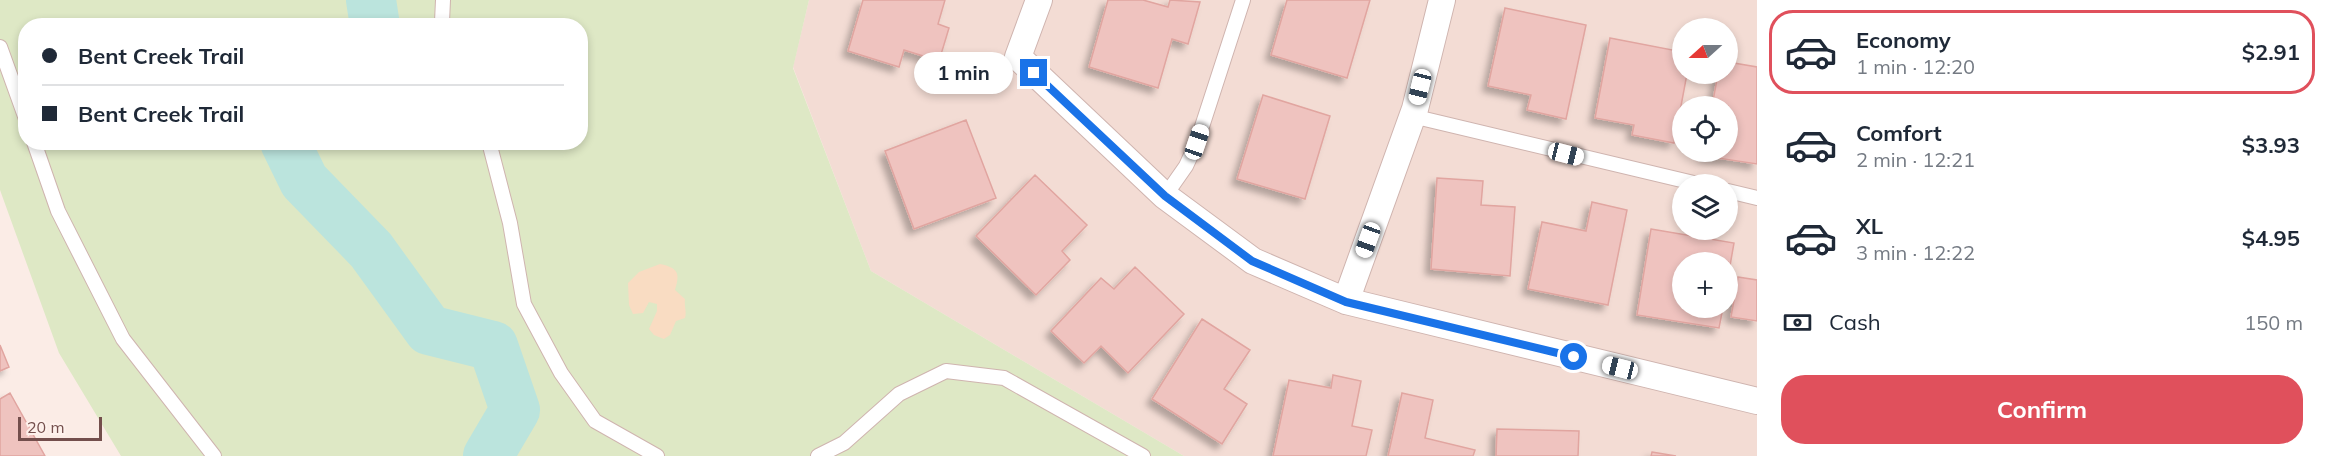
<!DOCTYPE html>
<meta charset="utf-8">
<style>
:root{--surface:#fff;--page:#f2f2f3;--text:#1f2937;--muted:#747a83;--line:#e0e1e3;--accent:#e0505c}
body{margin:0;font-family:Mulish,sans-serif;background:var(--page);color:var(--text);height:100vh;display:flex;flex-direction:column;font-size:22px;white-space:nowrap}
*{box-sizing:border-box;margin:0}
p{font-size:20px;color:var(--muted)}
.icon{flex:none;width:33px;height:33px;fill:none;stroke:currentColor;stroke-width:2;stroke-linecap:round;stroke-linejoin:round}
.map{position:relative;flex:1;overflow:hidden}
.details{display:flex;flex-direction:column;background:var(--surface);width:570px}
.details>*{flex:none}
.top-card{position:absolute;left:18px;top:18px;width:570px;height:132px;border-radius:24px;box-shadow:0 3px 9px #0003;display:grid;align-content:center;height:132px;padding:0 24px;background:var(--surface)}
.needle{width:39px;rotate:249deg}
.tools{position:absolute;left:1672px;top:18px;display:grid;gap:12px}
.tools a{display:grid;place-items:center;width:66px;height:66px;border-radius:50%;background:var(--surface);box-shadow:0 3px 9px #0003;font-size:30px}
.scale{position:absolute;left:18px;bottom:15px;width:84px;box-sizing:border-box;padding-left:6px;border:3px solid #734e4c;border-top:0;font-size:16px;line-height:21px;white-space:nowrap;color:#734e4c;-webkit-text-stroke:4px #fef1ec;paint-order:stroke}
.end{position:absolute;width:27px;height:27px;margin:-14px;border:8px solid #1a73e8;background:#fff;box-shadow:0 0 0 3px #fff}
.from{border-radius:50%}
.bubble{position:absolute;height:42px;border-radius:21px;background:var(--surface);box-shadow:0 3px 9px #0003;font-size:20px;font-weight:700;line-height:42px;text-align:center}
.car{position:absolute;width:18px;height:36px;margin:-18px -9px;border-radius:8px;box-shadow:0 0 4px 2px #0007;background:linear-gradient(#fff 24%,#345 0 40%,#fff 0 76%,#345 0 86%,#fff 0)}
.top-card b{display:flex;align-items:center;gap:21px;height:57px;font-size:22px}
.top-card b+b{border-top:2px solid var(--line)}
.top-card i{width:15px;height:15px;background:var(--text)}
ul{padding:10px 0 0;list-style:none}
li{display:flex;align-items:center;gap:18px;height:84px;margin:0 12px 9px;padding:0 12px;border:3px solid transparent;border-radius:24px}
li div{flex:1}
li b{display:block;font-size:22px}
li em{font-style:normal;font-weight:700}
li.on{border-color:var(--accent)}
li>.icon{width:54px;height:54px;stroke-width:1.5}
.pay{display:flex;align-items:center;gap:15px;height:66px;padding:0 24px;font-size:22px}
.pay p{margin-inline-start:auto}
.primary-button{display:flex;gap:12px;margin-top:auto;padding:12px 24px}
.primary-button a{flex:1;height:69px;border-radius:24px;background:var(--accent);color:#fff;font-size:24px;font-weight:700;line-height:69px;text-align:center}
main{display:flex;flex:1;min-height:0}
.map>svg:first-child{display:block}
</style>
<main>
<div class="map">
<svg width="1757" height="456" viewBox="0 0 1757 456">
<defs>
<filter id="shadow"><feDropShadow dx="-5.5" dy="5.5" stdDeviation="3" flood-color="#0004"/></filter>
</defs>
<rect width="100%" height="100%" fill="#fbece6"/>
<!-- residential -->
<path fill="#f3dcd4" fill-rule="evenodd" d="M809,0H1757V456H1184L871,271L793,67ZM1683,28H1728V74H1683ZM1683,106H1728V152H1683ZM1683,184H1728V230H1683ZM1683,262H1728V308H1683Z"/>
<!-- green -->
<path fill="#dee8c5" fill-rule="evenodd" d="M0,0H809L793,68L871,271L1184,456H121L59,353L0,190ZM26,26H580V142H26Z"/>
<!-- sand -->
<path fill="#f9dcc2" d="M660,264C679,268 680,274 675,290L685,299C684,306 687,312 685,318L676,321L670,335L664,339L654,335L649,329L657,311V304L649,302L643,313L633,314L629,305L628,283L639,272Z"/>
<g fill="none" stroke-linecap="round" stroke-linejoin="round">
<!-- river -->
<path stroke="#bbe4dd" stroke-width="50" d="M371,0L375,26
M285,142L304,181L371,250L429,330L493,346L515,410L488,456"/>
</g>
<!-- building -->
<path fill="#efc3bf" stroke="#e1a5a0" stroke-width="1.5" filter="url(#shadow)" d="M863,0H945L938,24L949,28L939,61L904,50L899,67L848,51Z
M1108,0H1143L1168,7L1170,0L1200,2L1188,44L1172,39L1158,88L1089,67Z
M1287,0H1370L1347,78L1271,55Z
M1505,8L1586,25L1566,119L1527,110L1531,95L1488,86Z
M1610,38L1683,52V74H1687L1674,143L1632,135L1634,125L1595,118Z
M1728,62L1757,67V164L1704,156L1705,152H1728V106H1712L1718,74H1728Z
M1263,95L1330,116L1305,199L1237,179Z
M966,120L996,198L914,229L885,151Z
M1035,175L1087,225L1062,251L1070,260L1036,295L976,236Z
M1437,178L1483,181L1481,205L1515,207L1510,276L1431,269Z
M1592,202L1627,210L1608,305L1528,289L1542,222L1586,231Z
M1651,229L1734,243L1728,277V262H1683V308H1723L1719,328L1637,315Z
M1135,267L1184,314L1128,373L1101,346L1084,363L1051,331L1101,278L1114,289Z
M1738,277L1757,280V321L1731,317Z
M1202,319L1250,350L1224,389L1247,404L1222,444L1152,399Z
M0,345L9,367L0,371Z
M1333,375L1361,381L1352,426L1372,430L1366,456H1273L1289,380L1331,388Z
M10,393L45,456H0V399Z
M1402,393L1433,400L1425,438L1475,450L1473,456H1388Z
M1497,429L1579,431L1578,456H1496Z
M1652,452L1676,456H1651Z"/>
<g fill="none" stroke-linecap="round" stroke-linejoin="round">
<defs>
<path id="lane" d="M443,0L442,22L443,26
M0,47L26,119
M1412,116L1698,184
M34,142L58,211L123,339L214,456
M489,142L510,223L524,304L561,373L595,421L657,456
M1728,191L1757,198
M1165,196L1186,166L1197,142L1243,0
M818,456L844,443L899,394L946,371L1004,378L1143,456"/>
<path id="street" d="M1039,0L1018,57L1165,196L1253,261L1346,301L1757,401
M1346,301L1415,109L1442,0"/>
</defs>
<!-- lane casing -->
<use href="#lane" stroke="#cfb4af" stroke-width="16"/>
<!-- street casing -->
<use href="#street" stroke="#cfb4af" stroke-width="28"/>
<!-- lane -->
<use href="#lane" stroke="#fff" stroke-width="14"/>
<!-- street -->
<use href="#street" stroke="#fff" stroke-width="26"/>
</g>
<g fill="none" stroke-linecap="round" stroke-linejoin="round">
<!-- route -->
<path stroke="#1a73e8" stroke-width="8" d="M1034,73L1165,196L1252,261L1346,302L1574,357"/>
</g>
</svg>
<div class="tools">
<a><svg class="needle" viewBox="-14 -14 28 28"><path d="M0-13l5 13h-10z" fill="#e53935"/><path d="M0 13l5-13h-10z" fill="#747a83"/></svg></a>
<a><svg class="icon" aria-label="locate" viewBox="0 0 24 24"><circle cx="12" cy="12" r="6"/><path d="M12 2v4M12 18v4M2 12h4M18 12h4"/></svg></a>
<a><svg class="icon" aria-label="layers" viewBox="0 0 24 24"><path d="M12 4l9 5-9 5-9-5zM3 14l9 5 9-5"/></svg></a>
<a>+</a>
</div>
<div class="scale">20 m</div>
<i class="end from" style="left:1574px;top:357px"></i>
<i class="end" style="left:1034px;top:73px"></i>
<div class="bubble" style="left:914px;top:52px;width:99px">1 min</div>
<i class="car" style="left:1420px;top:87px;rotate:194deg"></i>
<i class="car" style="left:1197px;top:142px;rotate:19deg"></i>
<i class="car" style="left:1566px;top:154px;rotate:104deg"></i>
<i class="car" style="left:1368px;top:240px;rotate:200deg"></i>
<i class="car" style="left:1620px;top:368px;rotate:284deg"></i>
<div class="top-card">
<b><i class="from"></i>Bent Creek Trail</b>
<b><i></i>Bent Creek Trail</b>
</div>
</div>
<section class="details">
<ul>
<li class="on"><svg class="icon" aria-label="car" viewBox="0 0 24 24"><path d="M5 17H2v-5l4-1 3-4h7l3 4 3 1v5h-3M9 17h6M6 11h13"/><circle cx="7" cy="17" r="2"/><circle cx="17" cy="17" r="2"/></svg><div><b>Economy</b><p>1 min · 12:20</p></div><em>$2.91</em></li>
<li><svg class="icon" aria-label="car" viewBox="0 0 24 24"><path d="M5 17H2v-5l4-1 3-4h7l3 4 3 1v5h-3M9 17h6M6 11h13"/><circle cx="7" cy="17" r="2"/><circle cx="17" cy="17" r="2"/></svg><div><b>Comfort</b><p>2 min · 12:21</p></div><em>$3.93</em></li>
<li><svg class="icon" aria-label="car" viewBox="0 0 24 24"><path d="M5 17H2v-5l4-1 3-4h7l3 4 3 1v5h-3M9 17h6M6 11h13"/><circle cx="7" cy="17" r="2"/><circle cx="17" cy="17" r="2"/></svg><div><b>XL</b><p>3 min · 12:22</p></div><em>$4.95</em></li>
</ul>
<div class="pay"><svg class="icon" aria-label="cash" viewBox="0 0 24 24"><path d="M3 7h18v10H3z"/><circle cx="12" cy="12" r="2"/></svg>Cash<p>150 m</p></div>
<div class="primary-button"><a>Confirm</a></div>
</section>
</main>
